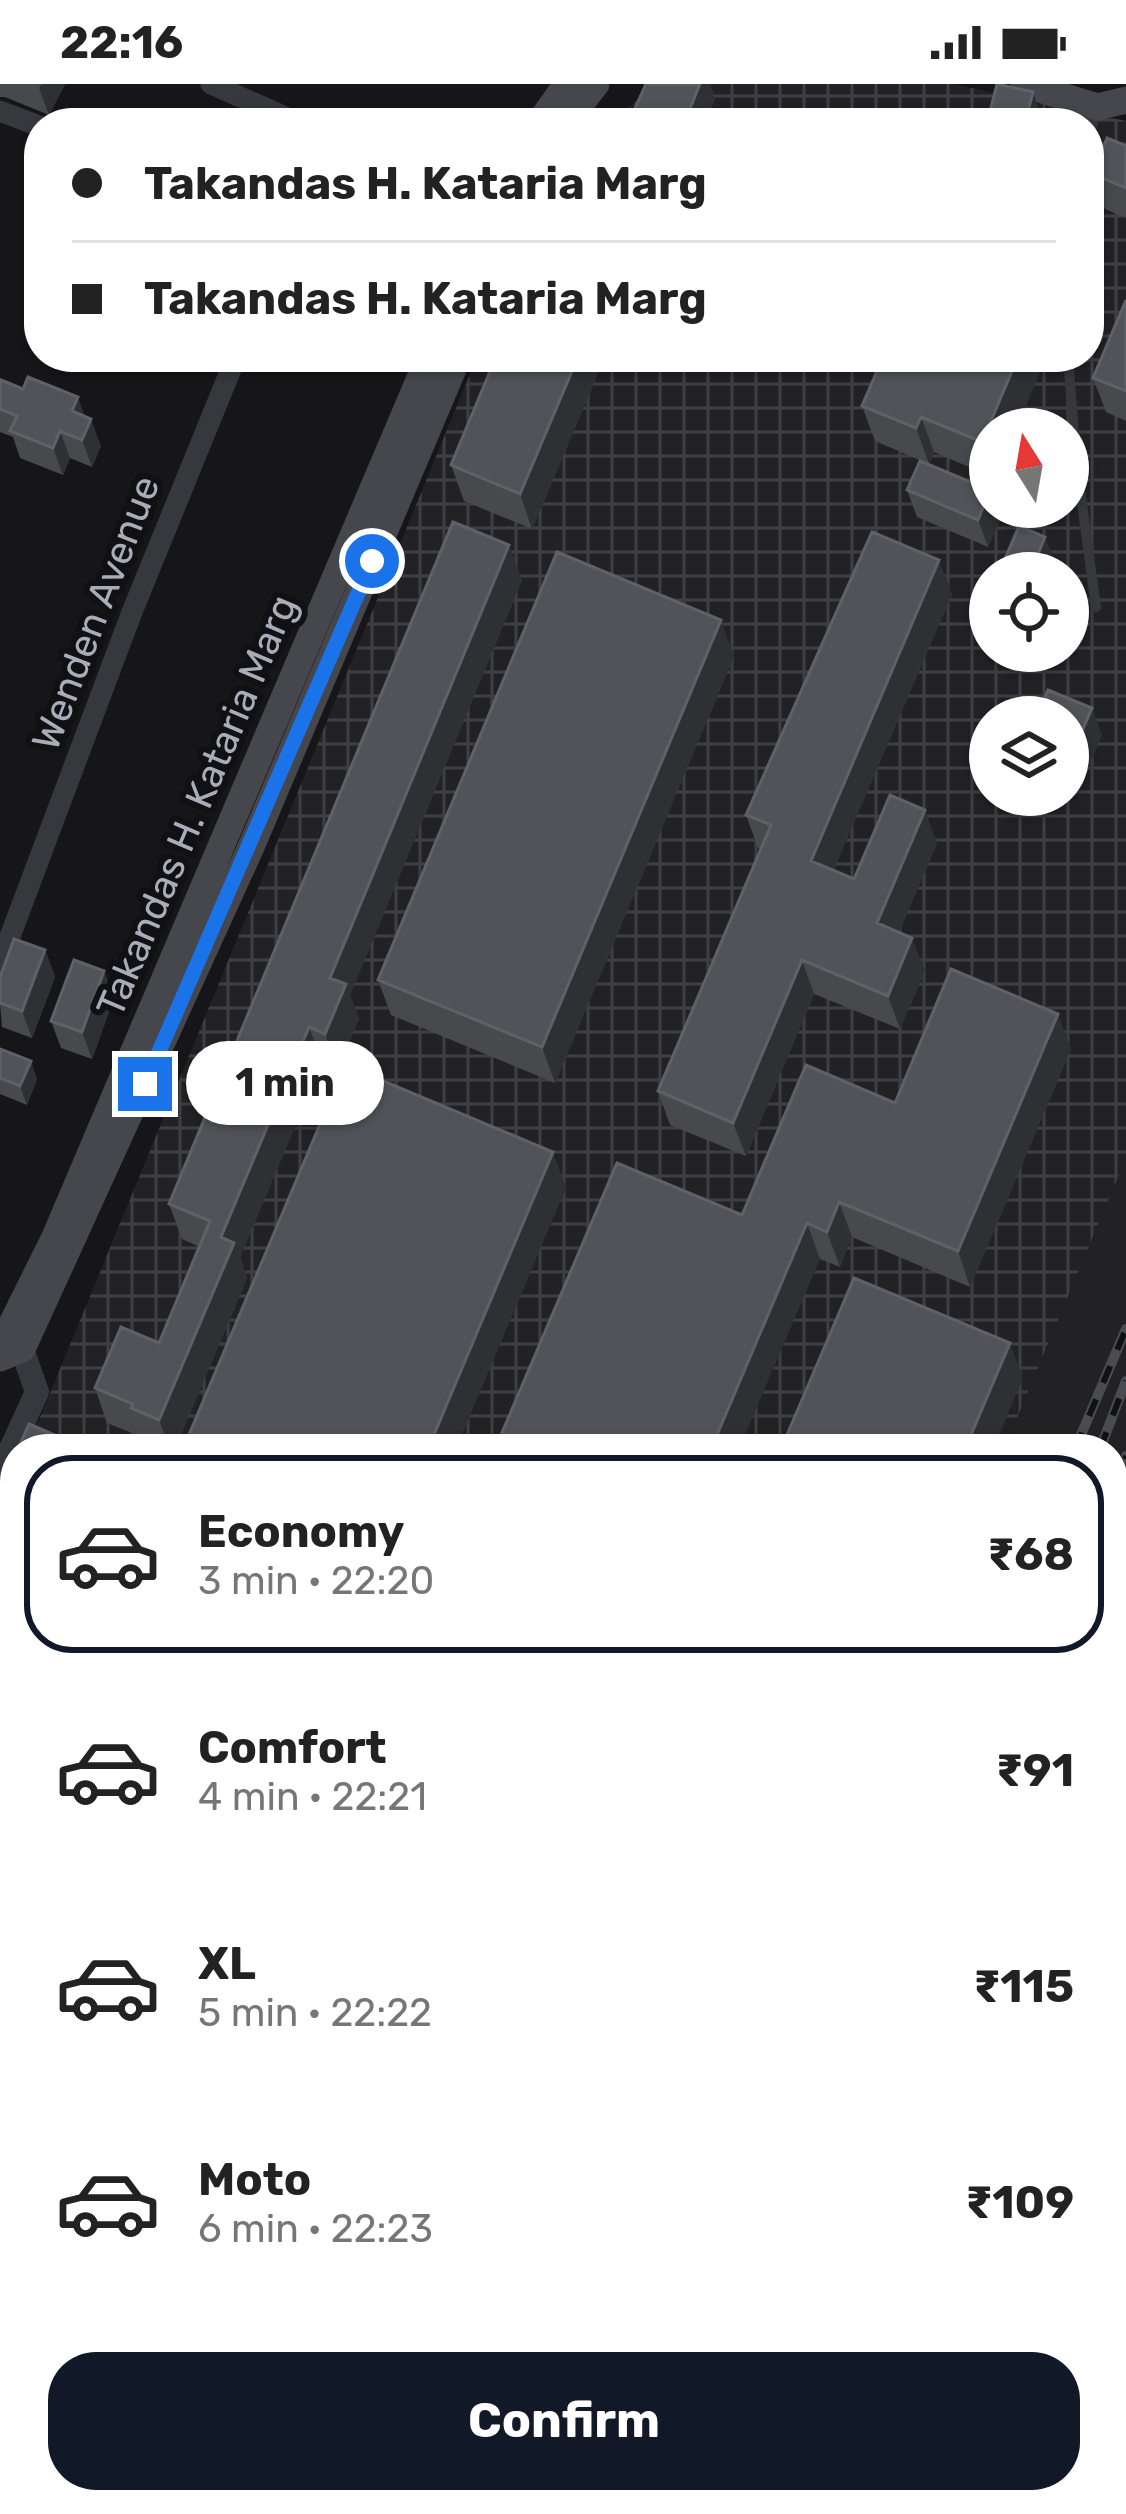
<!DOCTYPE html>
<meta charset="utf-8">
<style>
:root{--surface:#fff;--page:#f2f2f2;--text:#222;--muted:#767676;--line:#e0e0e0;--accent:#111827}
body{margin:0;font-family:Rubik,sans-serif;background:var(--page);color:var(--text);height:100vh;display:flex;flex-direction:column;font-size:45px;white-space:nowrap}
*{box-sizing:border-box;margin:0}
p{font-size:39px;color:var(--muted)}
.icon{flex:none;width:66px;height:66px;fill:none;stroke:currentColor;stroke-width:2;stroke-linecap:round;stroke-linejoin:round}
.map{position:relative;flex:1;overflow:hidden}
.panel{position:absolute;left:0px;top:1350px;width:1128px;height:1080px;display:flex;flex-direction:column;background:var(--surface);border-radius:48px 48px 0 0;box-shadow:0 3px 9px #0004}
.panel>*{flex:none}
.hud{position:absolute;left:24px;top:24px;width:1080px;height:264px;border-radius:48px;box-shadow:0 3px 9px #0004;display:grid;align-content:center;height:264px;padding:0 48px;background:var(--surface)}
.needle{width:78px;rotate:349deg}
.buttons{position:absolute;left:969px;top:324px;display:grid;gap:24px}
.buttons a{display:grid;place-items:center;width:120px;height:120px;border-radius:50%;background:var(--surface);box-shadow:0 3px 9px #0004;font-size:60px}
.end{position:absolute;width:54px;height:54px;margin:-27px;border:15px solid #1a73e8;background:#fff;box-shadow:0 0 0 6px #fff}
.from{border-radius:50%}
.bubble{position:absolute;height:84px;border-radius:42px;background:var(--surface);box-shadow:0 3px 9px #0004;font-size:39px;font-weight:700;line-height:84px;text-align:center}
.hud b{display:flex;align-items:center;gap:42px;height:114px;font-size:45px}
.hud b+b{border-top:3px solid var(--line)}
.hud i{width:30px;height:30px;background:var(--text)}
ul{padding:21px 0 0;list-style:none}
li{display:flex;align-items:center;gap:36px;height:198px;margin:0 24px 18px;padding:0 24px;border:6px solid transparent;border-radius:48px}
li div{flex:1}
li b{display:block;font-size:45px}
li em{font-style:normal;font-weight:700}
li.on{border-color:var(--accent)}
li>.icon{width:108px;height:108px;stroke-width:1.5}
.action{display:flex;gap:24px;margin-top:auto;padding:24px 48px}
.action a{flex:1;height:138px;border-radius:48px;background:var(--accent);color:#fff;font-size:48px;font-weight:700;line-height:138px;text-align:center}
.status{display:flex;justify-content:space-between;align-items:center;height:84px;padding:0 60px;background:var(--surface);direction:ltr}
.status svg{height:33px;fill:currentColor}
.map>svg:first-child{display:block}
</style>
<div class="status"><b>22:16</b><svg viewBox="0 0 49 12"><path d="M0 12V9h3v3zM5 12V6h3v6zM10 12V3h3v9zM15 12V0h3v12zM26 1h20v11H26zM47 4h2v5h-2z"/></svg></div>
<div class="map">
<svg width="1126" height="2430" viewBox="0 0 1126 2430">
<defs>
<pattern id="industrial-grid" width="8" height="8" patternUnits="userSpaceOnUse" patternTransform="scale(3)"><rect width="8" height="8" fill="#222225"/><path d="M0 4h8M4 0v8" fill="none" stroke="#3f3f43"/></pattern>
</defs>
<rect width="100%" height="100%" fill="#161618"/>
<!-- built -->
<path fill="#222225" d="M1126,1074V1482L1113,1514V1365H1004Z
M566,2415H756L750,2430H559Z"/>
<!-- industrial -->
<path fill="url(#industrial-grid)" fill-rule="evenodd" d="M669,0H953L1126,37V1074L1004,1365H27L477,273H1089V39H607L655,3ZM990,345H1068V423H990ZM990,489H1068V567H990ZM990,633H1068V711H990Z
M15,1394V2415H566L559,2430H0V1431Z"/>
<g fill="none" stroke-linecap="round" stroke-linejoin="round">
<!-- path -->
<path stroke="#3d3f44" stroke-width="3" stroke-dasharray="6 9" stroke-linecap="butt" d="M787,2430L796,2415"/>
<!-- service -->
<path stroke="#37383d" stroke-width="10" d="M1089,53L1096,26
M1068,273L1076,375L1096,523
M843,2415L881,2430"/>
<!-- minor -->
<path stroke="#37383d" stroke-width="21" d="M211,0L299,39
M0,27L39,42
M0,879L132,528L236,273
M1113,1504L1126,1472
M1123,2019L1118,1932L1126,1909
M1113,2119L1126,2128
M1113,2345L1126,2354"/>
<!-- tertiary -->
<path stroke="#37383d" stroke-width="24" d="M0,1389L37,1308L22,1265L11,1250
M1113,2009L1126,2006
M1113,2057L1126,2025
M973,2430L978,2415"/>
<!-- secondary -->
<path stroke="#45474d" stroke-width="27" d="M1024,0L1097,23L1126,16
M539,39L567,0
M565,39L596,0
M0,1264L55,1153L429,273
M0,1274L22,1265L251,763L458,273"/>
<defs>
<path id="rail" d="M1075,1365L1126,1245
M1100,1365L1126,1297
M1113,1409L1126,1372
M725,2430L731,2415"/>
</defs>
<!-- rail casing -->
<use href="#rail" stroke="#4a4c52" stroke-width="10"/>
<!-- rail -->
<use href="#rail" stroke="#111113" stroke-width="6" stroke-dasharray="18" stroke-linecap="butt"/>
<!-- path-bridge -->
<path stroke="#3d3f44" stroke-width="3" stroke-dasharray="6 9" stroke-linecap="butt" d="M721,2421L742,2430"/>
</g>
<!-- wall -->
<path fill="#47494d" d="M0,0H65L49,31L5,13H0Z
M646,0H710L715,15L705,39H637L633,29Z
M1126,62V134L1105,125L1092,90Z
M1126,216V337L1106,328L1093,294Z
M496,273H605L532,445L464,417L451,381Z
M883,273H1046L1016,345H990V392L934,368L929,380L875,357L862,322Z
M0,298L85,332L101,362L92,383L70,374L63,391L20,374L13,353L0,348Z
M907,406L997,423L1001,434L988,463L917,433Z
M522,496L350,911L359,935L338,985L322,978L240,1173L247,1194L175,1365H158L144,1359L142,1353L107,1339L95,1304L159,1259L200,1163L182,1155L169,1120Z
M952,510L833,787L854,795L937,759L899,848L925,887L900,945L814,910L746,1072L670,1041L658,1007L760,765L758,764L746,731Z
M734,572L555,999L391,931L378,896Z
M1068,633L1102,651L1083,695L1068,689Z
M45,866L55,893L32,954L2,943L0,919Z
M104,887L114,914L92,975L61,964L51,937Z
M0,965L37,995L27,1021L0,1010Z
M1071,965L970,1203L852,1153L840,1183L820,1175L742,1131L895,1019Z
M0,1431L15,1437V1957L0,1951V1689L11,1663L0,1658Z
M1113,2132L1126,2142V2338L1113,2330Z
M994,2415H1113L1126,2430H1063L1045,2421L1042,2430H988Z"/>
<!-- shaded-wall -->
<path fill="#2f3033" d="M42,0H65L49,31L39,4Z
M700,0H710L715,15L705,39H684Z
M1033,8L1039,26L1036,39H1025Z
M578,273H605L532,445L520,410Z
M1018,273H1046L1016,345H990V380L982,358Z
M78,313L88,341L72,327Z
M921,333L934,368L929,380L916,344Z
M91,335L101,362L92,383L82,356Z
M60,347L70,374L63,391L53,364Z
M990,408V423H997L1001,434L988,463L978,436Z
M1045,453L1052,471L1044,489H1030Z
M509,461L522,496L350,911L359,935L338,985L325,950L330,894Z
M939,476L952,510L823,811L811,777Z
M721,536L734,572L555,999L542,963Z
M1092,624L1102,651L1083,695L1073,668Z
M925,726L937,759L889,872L877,839Z
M912,854L925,887L900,945L888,912Z
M45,866L55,893L32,954L22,927Z
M802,876L814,910L746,1072L733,1039Z
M104,887L114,914L92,975L82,948Z
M1058,930L1071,965L970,1203L958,1167Z
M309,943L322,978L240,1173L247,1194L175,1365H170L159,1336L221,1153Z
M31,977L37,995L27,1021L20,1002Z
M553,1068L566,1104L456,1365H428Z
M839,1118L852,1153L840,1183L827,1148Z
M807,1139L820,1175L739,1365H711Z
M1010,1259L1023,1294L993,1365H965Z
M1126,1788V1832L1115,1855L1120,1888L1113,1900V1816Z
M1125,2139L1126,2142V2175L1119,2156Z
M22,2415H49L43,2430H15Z
M231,2415H259L253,2430H225Z
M489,2415H517L511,2430H483Z
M718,2415H725L719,2430H712Z
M1027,2415H1043L1045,2421L1042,2430H1021Z"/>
<!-- building -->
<path fill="#525359" stroke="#5f6168" stroke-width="3" d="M646,0H700L684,39H657L633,29Z
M997,0L1033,8L1025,39H987Z
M1107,54L1126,62V104L1092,90Z
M1126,216V307L1093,294Z
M496,273H578L520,410L451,381Z
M883,273H1018L982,358L921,333L916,344L862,322Z
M28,293L78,313L72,327L91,335L82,356L60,347L53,364L10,347L17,332L0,325V298L1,296L23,305Z
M920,377L990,406L978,436L907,406Z
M453,438L509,461L330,894L346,900L325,950L309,943L221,1153L234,1159L159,1336L131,1324L133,1320L95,1304L121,1243L159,1259L210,1137L169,1120Z
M1019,442L1045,453L1030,489H999Z
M872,448L939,476L811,777L854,795L890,711L925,726L877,839L912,854L888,912L802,876L733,1039L658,1007L771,741L746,731Z
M557,468L721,536L542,963L378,896Z
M1048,606L1092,624L1073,668L1068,666V633H1036Z
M14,855L45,866L22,927L0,919V893Z
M74,876L104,887L82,948L51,937Z
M951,885L1058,930L958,1167L839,1118L827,1148L807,1139L711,1365H495L617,1079L742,1131L806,981L895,1019Z
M0,965L31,977L20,1002L0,994Z
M345,981L553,1068L428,1365H183Z
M854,1194L1010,1259L965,1365H781Z
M29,1340L87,1365H18Z
M0,1431L15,1437V1634L0,1628V1473L4,1464L0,1462Z
M1120,1592L1126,1594V1762L1124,1766H1126V1788L1113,1816V1640L1117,1628L1113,1627V1615Z
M15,1654V1927L0,1921V1689Z
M1126,2024V2078L1120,2070L1113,2047V2043Z
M15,2093V2415H22L15,2430H0V2128Z
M1113,2132L1125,2139L1119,2156L1126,2160V2317L1113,2309Z
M1113,2364L1126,2370V2430H1103L1098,2427L1096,2430H1082L1063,2420L1066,2415H1113Z
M64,2415H231L225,2430H57Z
M345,2415H489L483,2430H338Z
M633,2415H718L712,2430H627Z
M994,2415H1027L1021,2430H988Z
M780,2418L819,2430H776Z"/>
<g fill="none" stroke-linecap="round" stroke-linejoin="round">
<!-- route -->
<path stroke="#1a73e8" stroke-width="15" d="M145,1000L372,477"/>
</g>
<g text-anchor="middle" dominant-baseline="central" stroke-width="12" stroke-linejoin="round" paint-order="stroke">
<!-- street labels -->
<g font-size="39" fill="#a8adb8" stroke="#111113">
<text transform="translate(96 529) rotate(-69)">Wenden Avenue</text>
<text transform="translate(197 722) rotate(-67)">Takandas H. Kataria Marg</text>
</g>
</g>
</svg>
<div class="buttons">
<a><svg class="needle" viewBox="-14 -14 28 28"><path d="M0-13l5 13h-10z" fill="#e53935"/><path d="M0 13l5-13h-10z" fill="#767676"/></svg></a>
<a><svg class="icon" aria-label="locate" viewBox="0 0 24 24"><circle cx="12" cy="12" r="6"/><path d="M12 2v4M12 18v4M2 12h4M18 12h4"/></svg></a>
<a><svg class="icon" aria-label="layers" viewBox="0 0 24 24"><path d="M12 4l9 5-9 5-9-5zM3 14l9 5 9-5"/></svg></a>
</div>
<i class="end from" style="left:372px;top:477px"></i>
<i class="end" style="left:145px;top:1000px"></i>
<div class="bubble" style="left:186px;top:957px;width:198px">1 min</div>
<div class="hud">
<b><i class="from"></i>Takandas H. Kataria Marg</b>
<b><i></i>Takandas H. Kataria Marg</b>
</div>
<section class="panel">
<ul>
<li class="on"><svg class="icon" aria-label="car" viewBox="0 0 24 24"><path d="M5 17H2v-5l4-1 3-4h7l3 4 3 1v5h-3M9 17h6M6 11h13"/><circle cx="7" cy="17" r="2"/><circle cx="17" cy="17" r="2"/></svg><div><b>Economy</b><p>3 min · 22:20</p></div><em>₹68</em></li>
<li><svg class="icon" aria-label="car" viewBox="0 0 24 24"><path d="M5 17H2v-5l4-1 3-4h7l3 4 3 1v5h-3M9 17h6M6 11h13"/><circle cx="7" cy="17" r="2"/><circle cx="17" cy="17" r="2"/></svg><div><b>Comfort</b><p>4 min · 22:21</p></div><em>₹91</em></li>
<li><svg class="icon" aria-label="car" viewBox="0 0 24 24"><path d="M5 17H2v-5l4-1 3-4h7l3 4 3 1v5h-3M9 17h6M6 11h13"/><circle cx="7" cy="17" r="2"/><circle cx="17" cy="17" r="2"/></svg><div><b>XL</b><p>5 min · 22:22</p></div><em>₹115</em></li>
<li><svg class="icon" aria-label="car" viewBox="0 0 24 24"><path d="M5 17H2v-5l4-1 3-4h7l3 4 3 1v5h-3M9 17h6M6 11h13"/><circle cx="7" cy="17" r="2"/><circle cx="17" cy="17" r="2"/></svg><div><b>Moto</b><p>6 min · 22:23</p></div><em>₹109</em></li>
</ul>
<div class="action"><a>Confirm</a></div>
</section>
</div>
